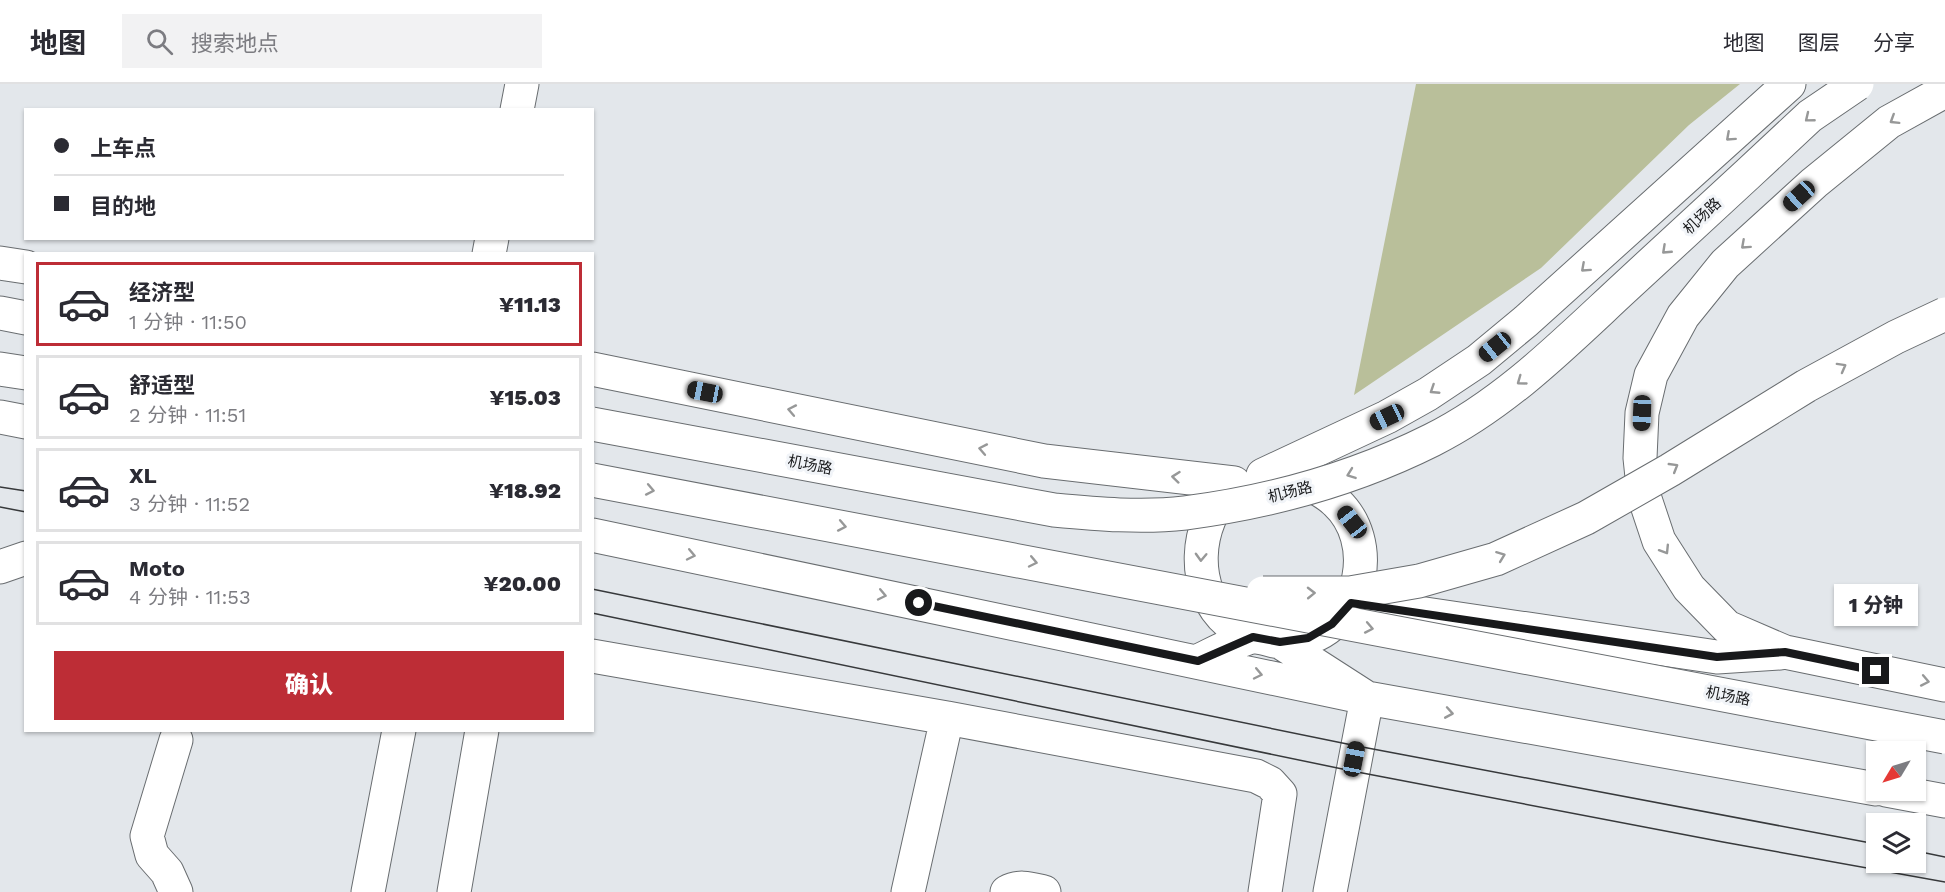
<!DOCTYPE html>
<html lang="zh">
<meta charset="utf-8">
<style>
:root{--surface:#fff;--page:#f2f2f3;--text:#2b2b33;--muted:#7c7c81;--line:#e1e1e2;--accent:#bd2d36}
body{margin:0;font-family:"Work Sans","Noto Sans SC",sans-serif;background:var(--page);color:var(--text);height:100vh;display:flex;flex-direction:column;font-size:22px;white-space:nowrap}
*{box-sizing:border-box;margin:0}
p{font-size:20px;color:var(--muted)}
.icon{flex:none;width:33px;height:33px;fill:none;stroke:currentColor;stroke-width:2;stroke-linecap:round;stroke-linejoin:round}
.map{position:relative;flex:1;overflow:hidden}
.drawer{position:absolute;left:24px;top:168px;width:570px;height:480px;display:flex;flex-direction:column;background:var(--surface);border-radius:0px;box-shadow:0 2px 4px #0004}
.drawer>*{flex:none}
.guide{position:absolute;left:24px;top:24px;width:570px;height:132px;border-radius:0px;box-shadow:0 2px 4px #0004;display:grid;align-content:center;height:132px;padding:0 30px;background:var(--surface)}
.needle{width:39px;rotate:232deg}
.fabs{position:absolute;left:1866px;top:657px;display:grid;gap:12px}
.fabs a{display:grid;place-items:center;width:60px;height:60px;border-radius:0px;background:var(--surface);box-shadow:0 2px 4px #0004;font-size:30px}
.end{position:absolute;width:27px;height:27px;margin:-14px;border:8px solid #18191b;background:#fff;box-shadow:0 0 0 3px #fff}
.from{border-radius:50%}
.bubble{position:absolute;height:42px;border-radius:0px;background:var(--surface);box-shadow:0 2px 4px #0004;font-size:20px;font-weight:800;line-height:42px;text-align:center}
.car{position:absolute;width:18px;height:36px;margin:-18px -9px;border-radius:8px;box-shadow:0 0 4px 2px #0007;background:linear-gradient(#222 24%,#8ab4d8 0 40%,#222 0 76%,#8ab4d8 0 86%,#222 0)}
.guide b{display:flex;align-items:center;gap:21px;height:57px;font-size:22px}
.guide b+b{border-top:2px solid var(--line)}
.guide i{width:15px;height:15px;background:var(--text)}
ul{padding:10px 0 0;list-style:none}
li{display:flex;align-items:center;gap:18px;height:84px;margin:0 12px 9px;padding:0 18px;border:3px solid var(--line);border-radius:0px}
li div{flex:1}
li b{display:block;font-size:22px}
li em{font-style:normal;font-weight:800}
li.current{border-color:var(--accent)}
li>.icon{width:54px;height:54px;stroke-width:1.5}
.cta{display:flex;gap:12px;margin-top:auto;padding:12px 30px}
.cta a{flex:1;height:69px;border-radius:0px;background:var(--accent);color:#fff;font-size:24px;font-weight:800;line-height:69px;text-align:center}
header{display:flex;align-items:center;gap:36px;box-sizing:border-box;height:84px;padding:0 30px;background:var(--surface);border-bottom:2px solid var(--line)}
header strong{font-size:28px}
nav{display:flex;gap:33px;margin-inline-start:auto;font-size:21px}
.search{width:420px;height:54px;background:var(--page);display:flex;align-items:center;gap:15px;box-sizing:border-box;padding:0 21px;border-radius:0px;color:var(--muted);font-size:22px}
.map>svg:first-child{display:block}
</style>
<header>
<strong>地图</strong>
<div class="search"><svg class="icon" aria-label="search" viewBox="0 0 24 24"><circle cx="10" cy="10" r="6"/><path d="M15 15l6 6"/></svg>搜索地点</div>
<nav><a>地图</a><a>图层</a><a>分享</a></nav>
</header>
<div class="map">
<svg width="1945" height="808" viewBox="0 0 1945 808">
<rect width="100%" height="100%" fill="#e3e7eb"/>
<!-- green -->
<path fill="#b9bf9a" d="M1416,0H1740L1689,41L1541,184L1354,311Z"/>
<g fill="none" stroke-linecap="round" stroke-linejoin="round">
<defs>
<path id="minor" d="M517,26L522,0
M489,170L492,154
M0,179L26,183
M592,285L1044,377L1234,399
M0,333L26,338
M1263,391L1387,333L1428,310L1479,276L1526,237L1789,0
M1229,405C1195,439 1189,505 1229,539C1235,545 1245,549 1253,553
M592,451L1367,614L1876,705
M0,483L26,474
M1280,558L1367,614L1330,808
M592,572L947,634
M1198,577C1209,572 1243,554 1253,553C1262,552 1272,558 1280,558C1288,558 1300,556 1308,554C1364,535 1378,457 1336,418C1324,406 1307,399 1292,392
M1886,706L1945,717
M176,808L167,788L152,771L147,752L176,656
M368,808L399,646
M454,808L482,646
M908,808L947,634L1256,692L1270,699L1280,710L1265,808
M1007,808C1019,801 1031,805 1044,808"/>
<path id="highway" d="M1945,7L1889,38L1814,99L1725,180L1683,232L1651,291L1642,329L1640,374L1644,412L1659,457L1689,504L1727,543L1785,568L1945,601
M0,229L26,234
M0,285L26,289
M1351,519L1717,573L1780,569"/>
</defs>
<!-- minor casing -->
<use href="#minor" stroke="#696d70" stroke-width="35"/>
<!-- highway casing -->
<use href="#highway" stroke="#696d70" stroke-width="35"/>
<!-- minor -->
<use href="#minor" stroke="#fff" stroke-width="33"/>
<!-- highway -->
<use href="#highway" stroke="#fff" stroke-width="33"/>
<!-- tram -->
<path stroke="#37393b" stroke-width="1.5" d="M0,403L26,407
M0,423L26,428
M592,505L1357,662L1876,760
M592,529L1352,687L1723,758L1945,798
M1916,767L1945,773"/>
<defs>
<path id="highway-bridge" d="M592,340L1054,426C1097,430 1142,434 1185,429C1270,418 1356,394 1432,356C1504,320 1562,262 1620,208C1684,149 1747,91 1810,32L1857,0
M592,396L1945,653
M1263,509H1350L1419,497L1496,475L1586,434L1670,386L1806,302L1896,253L1945,230"/>
</defs>
<!-- highway-bridge casing -->
<use href="#highway-bridge" stroke="#696d70" stroke-width="35" stroke-linecap="butt"/>
<!-- highway-bridge -->
<use href="#highway-bridge" stroke="#fff" stroke-width="33"/>
</g>
<!-- one-way arrows -->
<defs><path id="oneway-chevron" d="M-2-3.5L2.5 0L-2 3.5" fill="none" stroke-width="1.6" stroke-linecap="round" stroke-linejoin="round" transform="scale(1.5)"/></defs>
<g stroke="#979898">
<use href="#oneway-chevron" transform="translate(1809 34) rotate(141)"/>
<use href="#oneway-chevron" transform="translate(1894 36) rotate(148)"/>
<use href="#oneway-chevron" transform="translate(1730 53) rotate(138)"/>
<use href="#oneway-chevron" transform="translate(1745 161) rotate(138)"/>
<use href="#oneway-chevron" transform="translate(1666 166) rotate(137)"/>
<use href="#oneway-chevron" transform="translate(1585 184) rotate(138)"/>
<use href="#oneway-chevron" transform="translate(1842 283) rotate(-29)"/>
<use href="#oneway-chevron" transform="translate(1521 297) rotate(144)"/>
<use href="#oneway-chevron" transform="translate(1434 306) rotate(147)"/>
<use href="#oneway-chevron" transform="translate(792 326) rotate(-169)"/>
<use href="#oneway-chevron" transform="translate(983 365) rotate(-169)"/>
<use href="#oneway-chevron" transform="translate(1674 383) rotate(-31)"/>
<use href="#oneway-chevron" transform="translate(1351 390) rotate(160)"/>
<use href="#oneway-chevron" transform="translate(1176 393) rotate(-174)"/>
<use href="#oneway-chevron" transform="translate(650 406) rotate(11)"/>
<use href="#oneway-chevron" transform="translate(842 442) rotate(11)"/>
<use href="#oneway-chevron" transform="translate(1665 466) rotate(58)"/>
<use href="#oneway-chevron" transform="translate(691 471) rotate(12)"/>
<use href="#oneway-chevron" transform="translate(1501 472) rotate(-21)"/>
<use href="#oneway-chevron" transform="translate(1201 473) rotate(92)"/>
<use href="#oneway-chevron" transform="translate(1033 478) rotate(12)"/>
<use href="#oneway-chevron" transform="translate(1311 509) rotate(-1)"/>
<use href="#oneway-chevron" transform="translate(882 511) rotate(12)"/>
<use href="#oneway-chevron" transform="translate(1369 544) rotate(11)"/>
<use href="#oneway-chevron" transform="translate(1258 590) rotate(12)"/>
<use href="#oneway-chevron" transform="translate(1925 597) rotate(11)"/>
<use href="#oneway-chevron" transform="translate(1449 629) rotate(10)"/>
</g>
<g fill="none" stroke-linecap="round" stroke-linejoin="round">
<!-- route -->
<path stroke="#18191b" stroke-width="8" d="M919,519L1198,577L1253,553L1280,558L1308,554L1332,540L1351,519L1717,573L1785,568L1876,587"/>
</g>
<g text-anchor="middle" dominant-baseline="central" stroke-width="6" stroke-linejoin="round" paint-order="stroke">
<!-- street labels -->
<g font-size="15" fill="#18191b" stroke="#f1f4f8">
<text transform="translate(1702 132) rotate(-43)">机场路</text>
<text transform="translate(810 381) rotate(11)">机场路</text>
<text transform="translate(1290 408) rotate(-14)">机场路</text>
<text transform="translate(1728 612) rotate(11)">机场路</text>
</g>
</g>
</svg>
<div class="fabs">
<a><svg class="needle" viewBox="-14 -14 28 28"><path d="M0-13l5 13h-10z" fill="#e53935"/><path d="M0 13l5-13h-10z" fill="#7c7c81"/></svg></a>
<a><svg class="icon" aria-label="layers" viewBox="0 0 24 24"><path d="M12 4l9 5-9 5-9-5zM3 14l9 5 9-5"/></svg></a>
</div>
<i class="end from" style="left:919px;top:519px"></i>
<i class="end" style="left:1876px;top:587px"></i>
<div class="bubble" style="left:1834px;top:500px;width:84px">1 分钟</div>
<i class="car" style="left:1799px;top:112px;rotate:228deg"></i>
<i class="car" style="left:1495px;top:263px;rotate:231deg"></i>
<i class="car" style="left:705px;top:308px;rotate:281deg"></i>
<i class="car" style="left:1642px;top:329px;rotate:182deg"></i>
<i class="car" style="left:1387px;top:333px;rotate:245deg"></i>
<i class="car" style="left:1352px;top:438px;rotate:322deg"></i>
<i class="car" style="left:1354px;top:675px;rotate:11deg"></i>
<div class="guide">
<b><i class="from"></i>上车点</b>
<b><i></i>目的地</b>
</div>
<section class="drawer">
<ul>
<li class="current"><svg class="icon" aria-label="car" viewBox="0 0 24 24"><path d="M5 17H2v-5l4-1 3-4h7l3 4 3 1v5h-3M9 17h6M6 11h13"/><circle cx="7" cy="17" r="2"/><circle cx="17" cy="17" r="2"/></svg><div><b>经济型</b><p>1 分钟 · 11:50</p></div><em>¥11.13</em></li>
<li><svg class="icon" aria-label="car" viewBox="0 0 24 24"><path d="M5 17H2v-5l4-1 3-4h7l3 4 3 1v5h-3M9 17h6M6 11h13"/><circle cx="7" cy="17" r="2"/><circle cx="17" cy="17" r="2"/></svg><div><b>舒适型</b><p>2 分钟 · 11:51</p></div><em>¥15.03</em></li>
<li><svg class="icon" aria-label="car" viewBox="0 0 24 24"><path d="M5 17H2v-5l4-1 3-4h7l3 4 3 1v5h-3M9 17h6M6 11h13"/><circle cx="7" cy="17" r="2"/><circle cx="17" cy="17" r="2"/></svg><div><b>XL</b><p>3 分钟 · 11:52</p></div><em>¥18.92</em></li>
<li><svg class="icon" aria-label="car" viewBox="0 0 24 24"><path d="M5 17H2v-5l4-1 3-4h7l3 4 3 1v5h-3M9 17h6M6 11h13"/><circle cx="7" cy="17" r="2"/><circle cx="17" cy="17" r="2"/></svg><div><b>Moto</b><p>4 分钟 · 11:53</p></div><em>¥20.00</em></li>
</ul>
<div class="cta"><a>确认</a></div>
</section>
</div>
